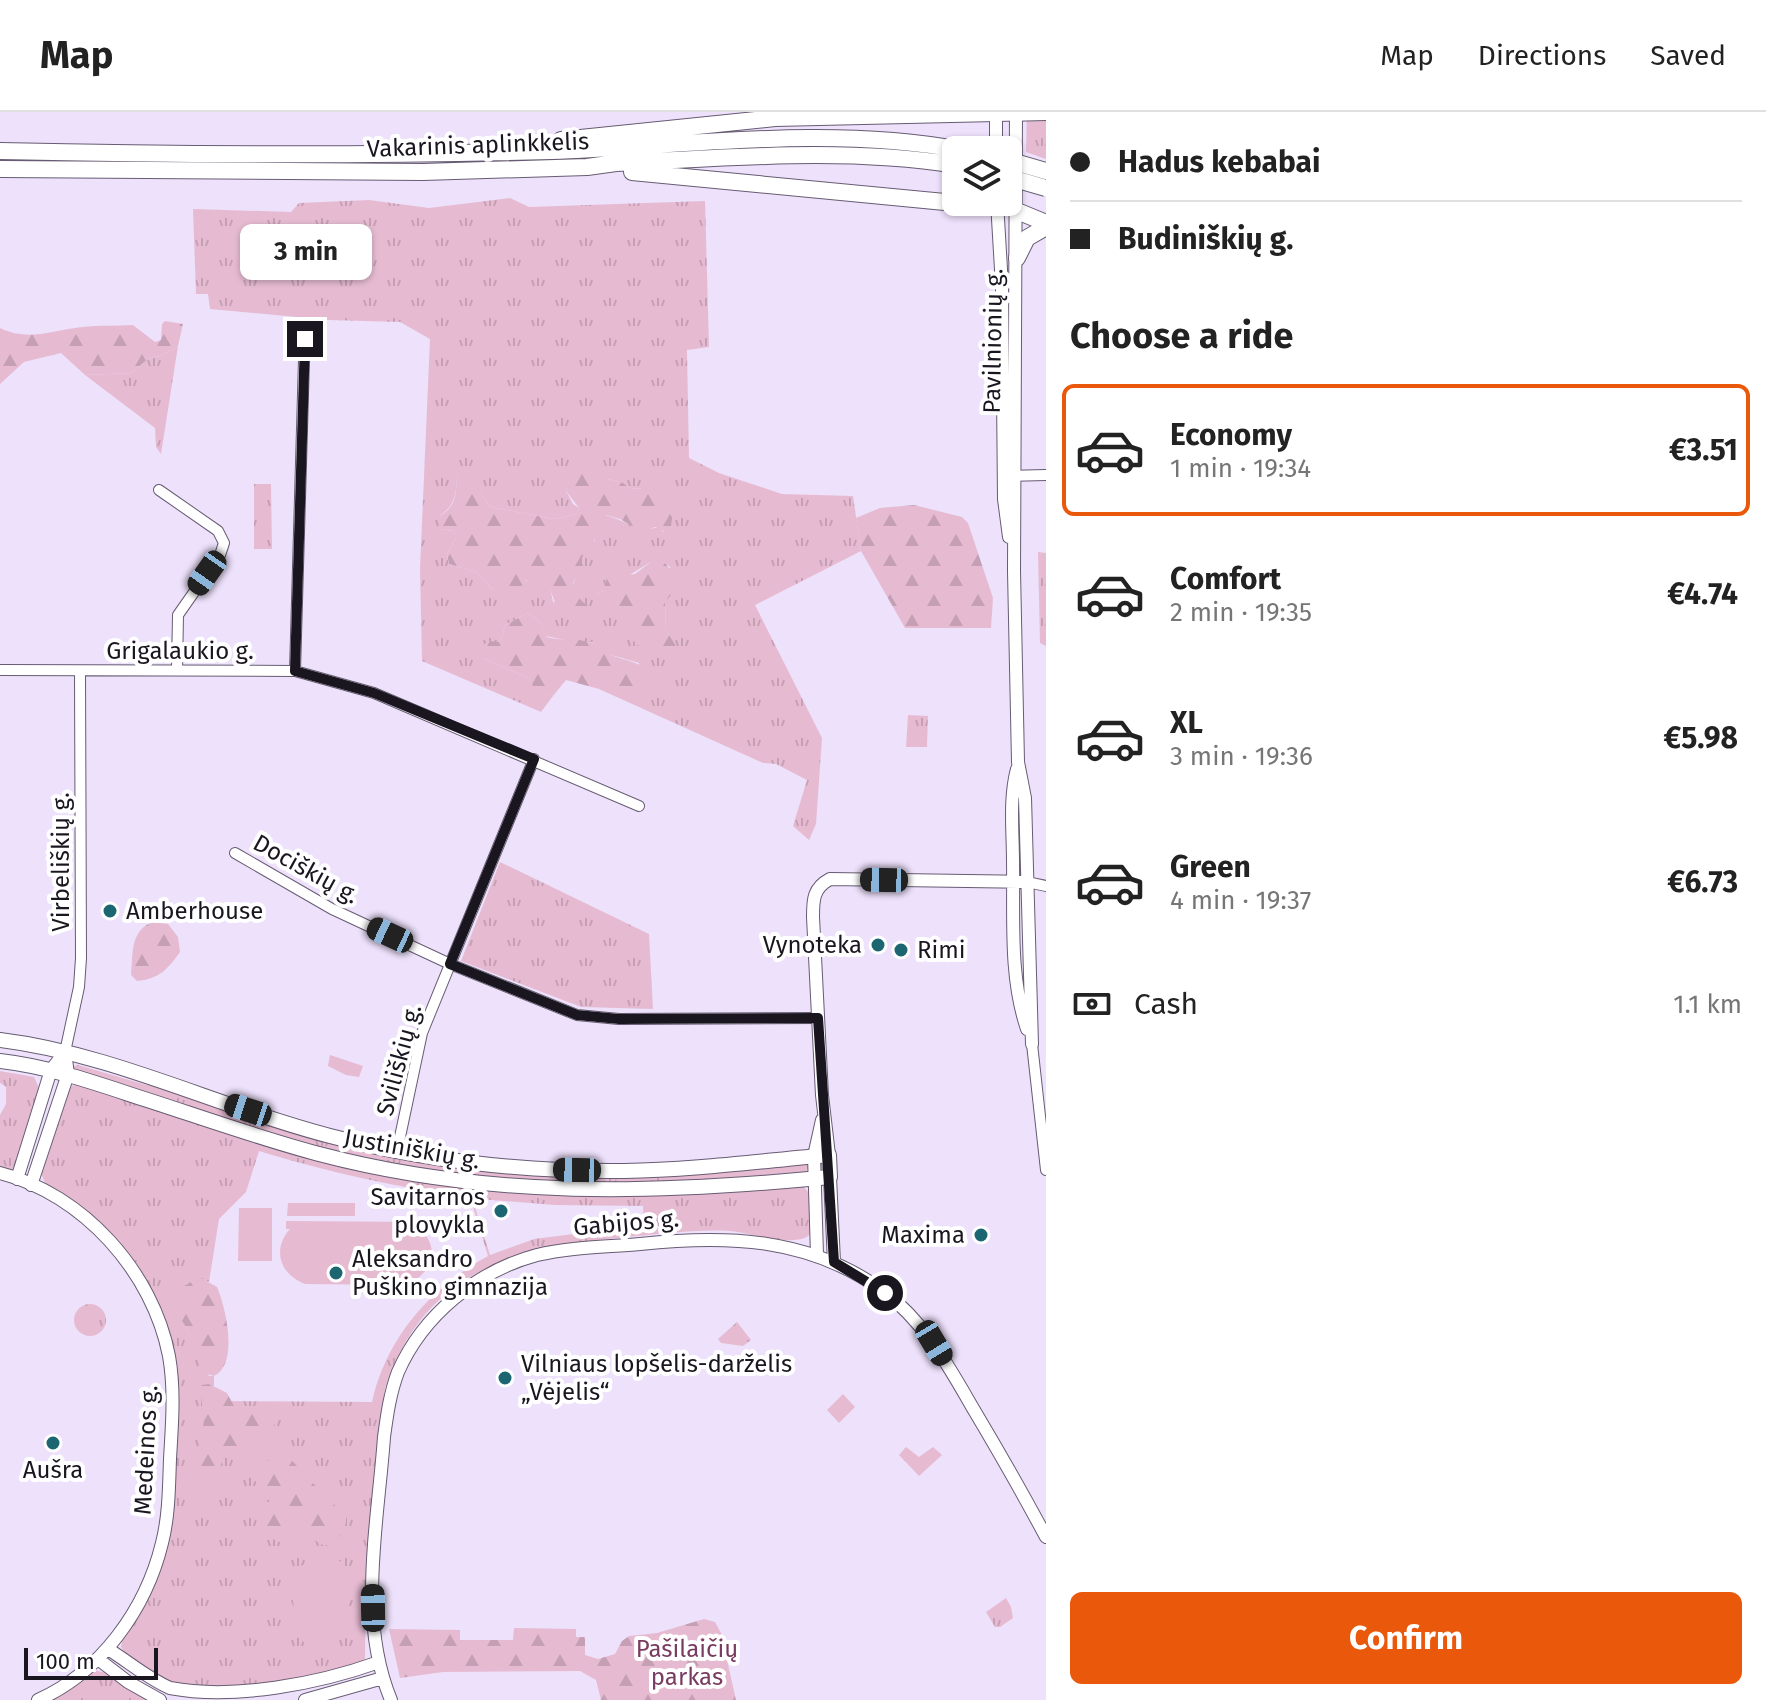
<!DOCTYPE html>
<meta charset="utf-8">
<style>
:root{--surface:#fff;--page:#f6f6f6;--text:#222;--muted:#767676;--line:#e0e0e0;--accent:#ea580c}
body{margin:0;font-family:"Fira Sans",sans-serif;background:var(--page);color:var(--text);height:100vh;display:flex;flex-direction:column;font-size:30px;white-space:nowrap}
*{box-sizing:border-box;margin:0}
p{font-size:26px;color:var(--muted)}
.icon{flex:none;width:44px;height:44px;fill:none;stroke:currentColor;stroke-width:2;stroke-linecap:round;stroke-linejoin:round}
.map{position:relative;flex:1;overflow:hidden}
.side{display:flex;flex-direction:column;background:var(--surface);width:720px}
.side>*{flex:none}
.top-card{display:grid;align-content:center;height:176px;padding:0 24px;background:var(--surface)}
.buttons{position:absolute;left:942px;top:24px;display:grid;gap:16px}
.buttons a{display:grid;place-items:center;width:80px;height:80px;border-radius:12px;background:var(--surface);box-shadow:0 2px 6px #0004;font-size:40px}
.scale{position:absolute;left:24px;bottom:20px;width:134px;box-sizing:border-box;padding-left:8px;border:4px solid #1a161f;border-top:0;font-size:22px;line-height:28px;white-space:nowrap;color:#1a161f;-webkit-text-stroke:6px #fff;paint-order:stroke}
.end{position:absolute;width:36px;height:36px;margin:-18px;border:10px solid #1a161f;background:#fff;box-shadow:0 0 0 4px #fff}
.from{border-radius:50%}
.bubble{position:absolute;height:56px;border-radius:12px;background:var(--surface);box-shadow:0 2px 6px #0004;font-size:26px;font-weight:700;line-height:56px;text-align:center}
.car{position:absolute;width:24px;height:48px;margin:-24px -12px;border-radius:10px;box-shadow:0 0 6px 2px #0007;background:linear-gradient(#222 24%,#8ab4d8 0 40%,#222 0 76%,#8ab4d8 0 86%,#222 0)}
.top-card b{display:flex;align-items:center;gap:28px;height:76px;font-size:30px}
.top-card b+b{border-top:2px solid var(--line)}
.top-card i{width:20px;height:20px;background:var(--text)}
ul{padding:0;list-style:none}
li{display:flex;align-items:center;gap:24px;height:132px;margin:0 16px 12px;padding:0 8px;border:4px solid transparent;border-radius:12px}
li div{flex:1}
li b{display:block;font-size:30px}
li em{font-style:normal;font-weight:700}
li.active{border-color:var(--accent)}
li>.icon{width:72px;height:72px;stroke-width:1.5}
h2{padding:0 24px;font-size:36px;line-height:96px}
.pay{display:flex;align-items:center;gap:20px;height:88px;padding:0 24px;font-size:30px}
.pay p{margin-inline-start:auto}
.button{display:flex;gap:16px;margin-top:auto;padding:16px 24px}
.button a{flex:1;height:92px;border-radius:12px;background:var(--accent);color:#fff;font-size:32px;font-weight:700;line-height:92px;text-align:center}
header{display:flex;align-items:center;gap:48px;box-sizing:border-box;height:112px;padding:0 40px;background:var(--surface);border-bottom:2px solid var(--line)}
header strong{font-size:38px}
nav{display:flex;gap:44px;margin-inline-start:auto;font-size:28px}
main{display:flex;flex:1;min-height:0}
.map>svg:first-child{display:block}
</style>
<header>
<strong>Map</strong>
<nav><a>Map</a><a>Directions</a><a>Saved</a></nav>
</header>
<main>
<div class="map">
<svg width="1046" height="1588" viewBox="0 0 1046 1588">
<defs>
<pattern id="grass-tufts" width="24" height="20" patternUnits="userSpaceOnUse" patternTransform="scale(2)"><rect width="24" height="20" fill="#e6bbd2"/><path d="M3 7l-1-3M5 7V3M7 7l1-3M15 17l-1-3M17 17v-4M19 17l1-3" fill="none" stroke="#c5a0b4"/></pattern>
<pattern id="forest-firs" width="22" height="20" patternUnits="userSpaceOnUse" patternTransform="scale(2)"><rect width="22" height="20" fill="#e6bbd2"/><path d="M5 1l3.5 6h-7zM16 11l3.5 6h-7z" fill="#c5a0b4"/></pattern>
</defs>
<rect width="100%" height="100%" fill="#ede1fb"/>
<!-- grass -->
<path fill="url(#grass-tufts)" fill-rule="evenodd" d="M1027,0H1046V47L1026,40Z
M510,86L529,95L705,89L709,235L687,238L689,346L719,361L782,382L853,384L861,439L755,493L822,626L816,712L809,728L793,714L807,668L776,652L763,651L599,577L602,571L639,585V551L608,542L592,530H574L546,524L540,510L528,501L505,513L501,530L483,546L526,565L539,577L553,584L541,600L422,549L420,456L430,227L400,210L329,208L210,197L208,182H196L193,97L291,100L299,91L369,88L429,96ZM487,357L479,368L482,384L491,395L554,407L577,402L579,396L573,392L566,379L571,365C591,366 615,364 631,377L643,376L673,386L671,417L663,420L659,415C639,421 624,408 605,403C598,408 594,420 595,429L582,445L572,476L576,485L587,494L553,490C548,450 517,475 493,478L476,460L449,452L447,442L457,424L454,419L439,417V404C455,394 456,383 457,365ZM651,450H664L670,455L665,489L666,518L676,534L655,535L617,491L596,483Z
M178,234L161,342L156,335L155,316L85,263L131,261L148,247L163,243Z
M254,372H271L272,437H254Z
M1038,440L1046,441V534L1040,531Z
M908,603L928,604L927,635H906Z
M500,750L649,822L653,897L581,895L461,849Z
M330,943L363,954L359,965L346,963L328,954Z
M78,953L143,972L479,1056L805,1050L809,1055L805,1061L697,1070L567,1073L421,1059L304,1032L74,957V954Z
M0,959L34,965L40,978L16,1056L10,1059L0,1057V1003L6,992V975L0,971Z
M77,971L280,1035L499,1079L637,1084L803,1074L809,1081L812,1120C801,1138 751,1121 731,1119C696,1117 661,1122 627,1125C516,1134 424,1159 385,1276L366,1459L365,1547L362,1550L252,1580L174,1572L125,1541L121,1535L123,1523L152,1474L177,1306L148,1174L45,1071L41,1061L67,977ZM259,1039C328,1060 398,1076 470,1085L488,1144C431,1175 386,1226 372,1290L203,1289L209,1272L214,1274V1264H209L190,1222L171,1189L201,1167L209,1170L219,1107L246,1080ZM480,1087L555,1093L643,1094L644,1113L534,1127L490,1143L474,1092Z
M74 1208a16 16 0 1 1 32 0a16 16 0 1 1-32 0Z
M737,1210L751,1228L743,1234L721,1231L718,1227Z
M843,1282L855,1295L839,1311L827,1298Z
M906,1335L919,1345L933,1335L942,1343L919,1364L899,1343Z
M1006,1486L1011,1495L1013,1506L1000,1515H995L986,1500Z
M94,1558L110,1562L150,1588H49Z"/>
<!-- forest -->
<path fill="url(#forest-firs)" d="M165,209L183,212L178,234L163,243L148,247L131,261L85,263L61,241L24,250L0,272V216C29,230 53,218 82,215C99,213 116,214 133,213L155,230L161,228L162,212Z
M485,351L487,357L480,369L482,384L491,395L554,407L577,402L579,396L566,379L572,360L591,357L601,359L607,367L623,371L631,377L643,376L645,371L668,377L674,386L671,417L667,421L655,415L642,420L620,407L606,403C595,413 596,426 592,440L582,445V458C567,472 572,482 588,494L580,505C541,508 567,466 526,468L519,477L493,478L476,460L449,452L447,442L457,424L454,419L439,417V404C456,395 456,383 457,365Z
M914,393L962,405L968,411L993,486L991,516H905L861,439L856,406L880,396Z
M651,450H664C676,461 679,479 665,489L666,518L676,534V539L670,541L664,536L655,535L650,540C632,533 622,517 623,499L617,491L605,495L594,492L596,483L604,478L607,465L635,462Z
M528,501L540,510L547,525C561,529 576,527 590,530C597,531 604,540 611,543C633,552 645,547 652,574L638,585L602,572L599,577L566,568L553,584L539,578L526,565L483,546L478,537L489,529L501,530L505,513Z
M153,810L168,812L178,825L180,840C168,857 159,867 137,869L131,863C133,842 130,818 153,810Z
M201,1166L217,1175C226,1196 239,1252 214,1264L204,1261L190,1222L170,1189L174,1180L196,1167Z
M209,1272L227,1281L235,1296L241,1301L257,1302L270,1296L278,1303L276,1311L251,1339C218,1345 224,1342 215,1375L205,1379L196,1376L194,1370L204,1308L200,1277L202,1273Z
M283,1339L323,1382L333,1389L338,1401L346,1406C347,1418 336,1431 324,1434L307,1423L296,1422L288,1428L279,1430C267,1425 254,1412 255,1399L273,1387L264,1374L251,1367L255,1357Z
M704,1507L715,1510L721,1521L736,1588H601L596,1568L580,1559L443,1560L400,1566L389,1517L460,1518V1528H513L514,1516L576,1517V1525H585V1543L598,1547L615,1542L622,1529L629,1524L657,1521Z"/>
<!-- pitch -->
<path fill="#e6bbd2" d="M288,1091H355V1104H287Z
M239,1096H272V1149H238Z
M286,1109L427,1110V1117L421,1118C442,1138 430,1164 405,1173L305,1172C281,1163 271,1138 290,1117H286Z
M343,1449L345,1473L304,1476L302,1453Z
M346,1475L348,1499L295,1504L292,1480Z
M348,1503L350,1526L303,1530L301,1507Z"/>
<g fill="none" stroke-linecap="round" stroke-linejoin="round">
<defs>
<path id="minor" d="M1008,364L1046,363
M159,378L218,419L224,431L220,443L178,503L177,558
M0,558L295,559L305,213
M295,559L374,581L639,694
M235,741L332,797L450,852L577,903L619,907L818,906
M1027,770L1046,774
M1032,932L1046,1058
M65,940L79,875L81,846L80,559
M397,1039L422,921L534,647"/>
<path id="tertiary" d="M996,0V38
M1016,0L1014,459L1018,650L1025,686L1032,932
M997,90L1002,174L1004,387L1009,425
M1017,657C1009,687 1013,719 1013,750C1014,805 1009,864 1027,917
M829,1043L822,983L813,805C813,788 813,776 830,767L1027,770
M0,1061C83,1082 153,1160 169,1244C175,1278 172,1312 170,1347C169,1374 169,1404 162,1431C146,1497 101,1560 38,1588
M830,1065L834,1150
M17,1067L51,958L65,940
M31,1073L68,962L65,940
M817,1143L814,1044L822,1008
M108,1537C129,1550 147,1566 170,1576C233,1588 318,1572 379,1550
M98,1547L128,1570L160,1588
M305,1588L383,1566
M391,1588C357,1506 378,1411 384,1325C387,1303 390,1281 398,1260C423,1203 477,1159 537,1143C570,1135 606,1135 640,1132C727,1123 809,1125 883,1179C925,1210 949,1255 974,1298C999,1340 1023,1382 1046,1425"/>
<path id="secondary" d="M0,928C114,942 220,996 330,1024C426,1049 525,1060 624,1059C692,1058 761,1049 829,1043L830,1065C656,1082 490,1087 319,1042C255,1025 192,1002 129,982C87,968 44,954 0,949"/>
<path id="trunk" d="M561,28L775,6L1046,0
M0,39C183,43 367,44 551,39C684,34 830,13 961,38
M0,57L423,60L587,55L616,51C730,46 843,35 956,53
M632,60L997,95
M1017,99L1046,111
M1017,146L1027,126L1046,115"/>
</defs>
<!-- minor casing -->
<use href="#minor" stroke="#675c73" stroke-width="12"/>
<!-- tertiary casing -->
<use href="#tertiary" stroke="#675c73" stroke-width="14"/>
<!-- secondary casing -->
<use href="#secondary" stroke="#675c73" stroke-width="16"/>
<!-- trunk casing -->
<use href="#trunk" stroke="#675c73" stroke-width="18"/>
<!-- minor -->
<use href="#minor" stroke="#fff" stroke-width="10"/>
<!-- tertiary -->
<use href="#tertiary" stroke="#fff" stroke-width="12"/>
<!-- secondary -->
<use href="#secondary" stroke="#fff" stroke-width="14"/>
<!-- trunk -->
<use href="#trunk" stroke="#fff" stroke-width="16"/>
<defs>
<path id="trunk-bridge" d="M1008,48L1046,59
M1008,65L1046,76"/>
</defs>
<!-- trunk-bridge casing -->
<use href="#trunk-bridge" stroke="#675c73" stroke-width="18" stroke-linecap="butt"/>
<!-- trunk-bridge -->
<use href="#trunk-bridge" stroke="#fff" stroke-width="16"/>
</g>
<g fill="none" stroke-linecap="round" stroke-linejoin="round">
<!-- route -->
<path stroke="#1a161f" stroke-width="10" d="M305,227L295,559L374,581L534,647L450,852L577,903L619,907L818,906L834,1150L885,1181"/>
</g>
<!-- markers -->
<g fill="#1c6672" stroke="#fff" stroke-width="3">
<circle cx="110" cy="799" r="8"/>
<circle cx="878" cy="833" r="8"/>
<circle cx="901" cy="838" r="8"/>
<circle cx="501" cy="1099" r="8"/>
<circle cx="981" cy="1123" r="8"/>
<circle cx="336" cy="1161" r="8"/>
<circle cx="505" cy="1266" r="8"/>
<circle cx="53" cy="1331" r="8"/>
</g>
<g text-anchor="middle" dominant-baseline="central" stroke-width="8" stroke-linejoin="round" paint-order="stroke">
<!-- street labels -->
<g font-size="24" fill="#1a161f" stroke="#fff">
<text transform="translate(478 33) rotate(-2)">Vakarinis aplinkkelis</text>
<text transform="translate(993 229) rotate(-89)">Pavilnionių g.</text>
<text x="180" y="539">Grigalaukio g.</text>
<text transform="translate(61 750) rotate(-90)">Virbeliškių g.</text>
<text transform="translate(306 757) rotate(29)">Dociškių g.</text>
<text transform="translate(399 948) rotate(-75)">Sviliškių g.</text>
<text transform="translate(412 1037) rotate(10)">Justiniškių g.</text>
<text transform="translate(626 1111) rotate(-5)">Gabijos g.</text>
<text transform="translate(146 1338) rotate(-87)">Medeinos g.</text>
</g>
<!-- poi labels -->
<g font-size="24" fill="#1a161f" stroke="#fff" text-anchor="start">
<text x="126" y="799">Amberhouse</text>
<text x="862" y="833" text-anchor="end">Vynoteka</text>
<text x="917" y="838">Rimi</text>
<text x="485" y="1085" text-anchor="end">Savitarnos<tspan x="485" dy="28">plovykla</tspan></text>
<text x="965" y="1123" text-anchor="end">Maxima</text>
<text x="352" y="1147">Aleksandro<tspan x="352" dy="28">Puškino gimnazija</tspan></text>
<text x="521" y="1252">Vilniaus lopšelis-darželis<tspan x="521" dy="28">„Vėjelis“</tspan></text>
<text x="53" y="1358" text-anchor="middle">Aušra</text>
</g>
<!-- park labels -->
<g font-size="24" fill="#793c60" stroke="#fff">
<text x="687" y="1537">Pašilaičių<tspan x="687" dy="28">parkas</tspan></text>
</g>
</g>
</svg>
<div class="buttons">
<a><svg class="icon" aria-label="layers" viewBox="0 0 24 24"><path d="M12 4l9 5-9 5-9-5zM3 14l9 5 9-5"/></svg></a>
</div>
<div class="scale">100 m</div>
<i class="end from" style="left:885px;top:1181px"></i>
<i class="end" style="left:305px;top:227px"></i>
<div class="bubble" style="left:240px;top:112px;width:132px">3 min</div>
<i class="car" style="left:207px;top:461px;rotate:215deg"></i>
<i class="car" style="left:884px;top:768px;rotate:271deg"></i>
<i class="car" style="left:390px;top:823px;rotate:295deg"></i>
<i class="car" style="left:248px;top:998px;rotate:288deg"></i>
<i class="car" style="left:577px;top:1058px;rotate:271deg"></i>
<i class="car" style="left:934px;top:1231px;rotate:149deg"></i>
<i class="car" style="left:373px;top:1496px;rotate:359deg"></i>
</div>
<section class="side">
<div class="top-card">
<b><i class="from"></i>Hadus kebabai</b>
<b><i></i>Budiniškių g.</b>
</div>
<h2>Choose a ride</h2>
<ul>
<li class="active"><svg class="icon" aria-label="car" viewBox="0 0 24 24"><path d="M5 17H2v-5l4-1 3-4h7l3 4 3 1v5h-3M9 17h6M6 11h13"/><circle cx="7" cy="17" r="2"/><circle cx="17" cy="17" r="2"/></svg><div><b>Economy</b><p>1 min · 19:34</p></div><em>€3.51</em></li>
<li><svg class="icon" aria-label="car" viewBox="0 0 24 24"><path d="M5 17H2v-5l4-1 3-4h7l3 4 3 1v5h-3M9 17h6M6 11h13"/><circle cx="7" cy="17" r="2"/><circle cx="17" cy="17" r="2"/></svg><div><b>Comfort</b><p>2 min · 19:35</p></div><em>€4.74</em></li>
<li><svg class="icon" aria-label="car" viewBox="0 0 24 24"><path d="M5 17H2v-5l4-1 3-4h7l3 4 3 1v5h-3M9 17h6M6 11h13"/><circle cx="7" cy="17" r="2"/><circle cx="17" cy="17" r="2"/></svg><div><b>XL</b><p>3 min · 19:36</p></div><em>€5.98</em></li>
<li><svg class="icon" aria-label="car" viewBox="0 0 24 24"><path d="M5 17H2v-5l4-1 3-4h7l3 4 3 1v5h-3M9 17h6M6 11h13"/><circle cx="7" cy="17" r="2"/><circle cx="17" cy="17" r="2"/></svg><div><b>Green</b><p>4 min · 19:37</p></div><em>€6.73</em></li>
</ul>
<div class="pay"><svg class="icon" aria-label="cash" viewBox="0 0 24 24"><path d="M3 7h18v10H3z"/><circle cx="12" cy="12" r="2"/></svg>Cash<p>1.1 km</p></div>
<div class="button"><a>Confirm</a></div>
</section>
</main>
